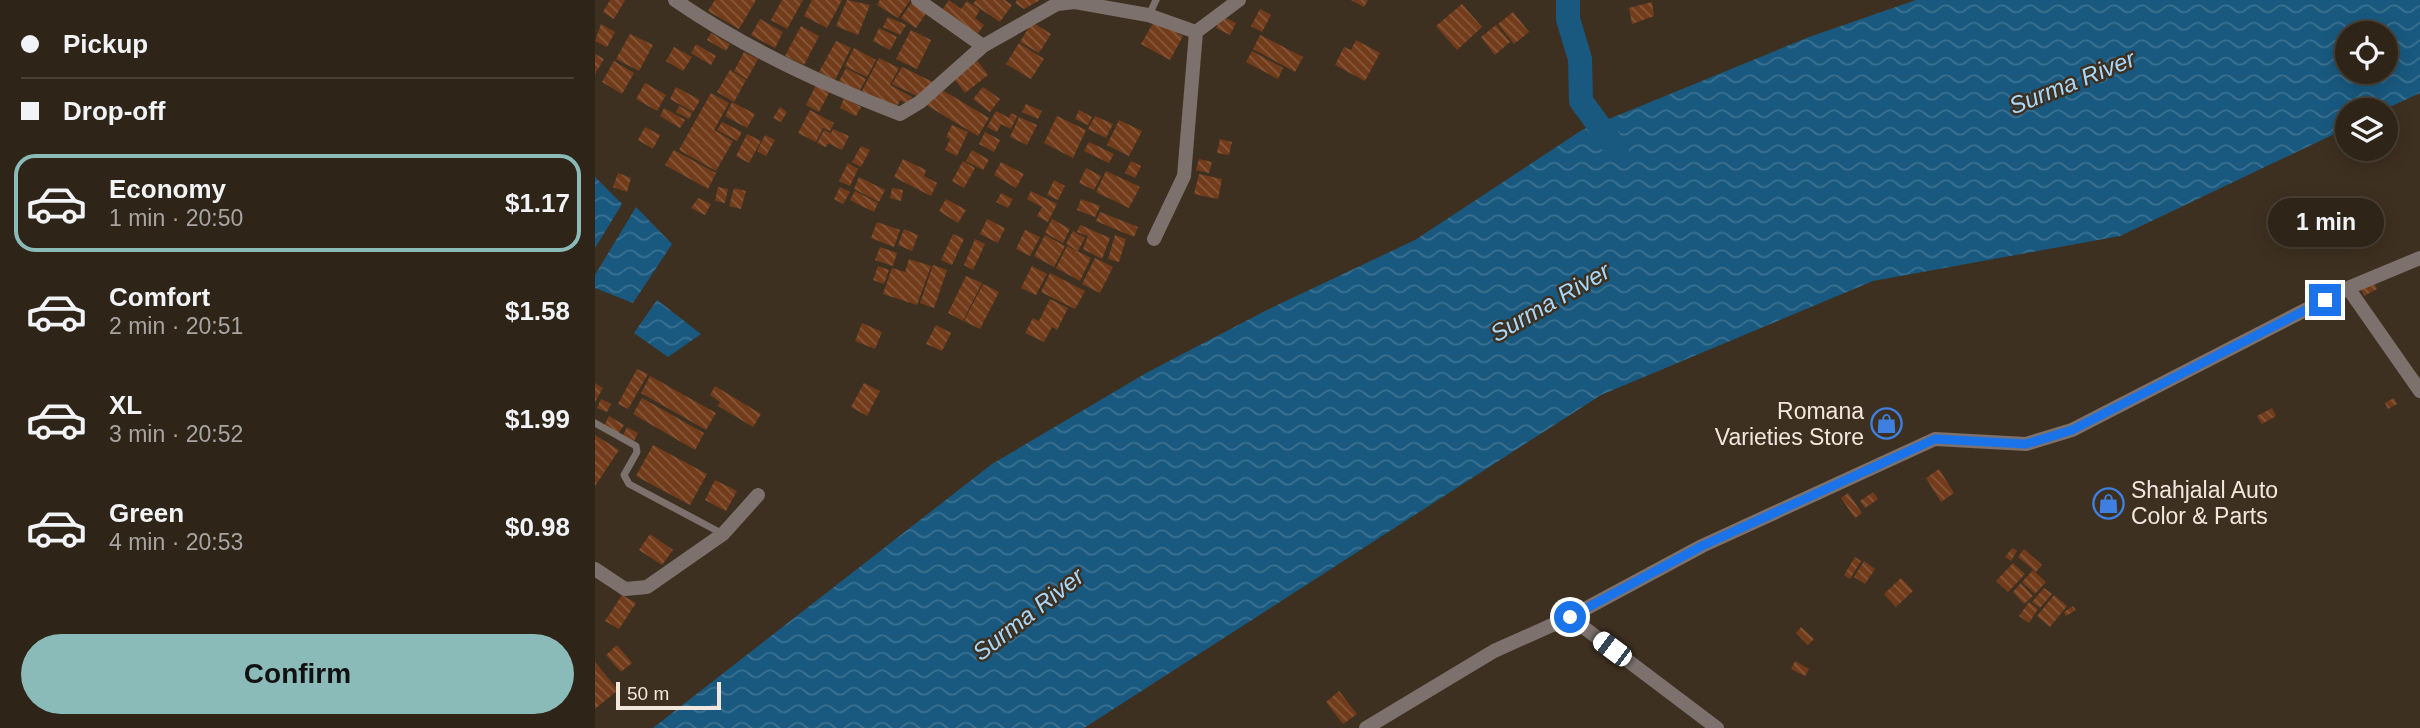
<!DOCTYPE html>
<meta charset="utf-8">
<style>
:root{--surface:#2e2418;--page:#362c21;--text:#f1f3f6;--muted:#a7a4a2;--line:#494137;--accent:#8bbbb9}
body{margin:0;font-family:Arial,sans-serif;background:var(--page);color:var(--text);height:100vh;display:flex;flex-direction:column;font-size:26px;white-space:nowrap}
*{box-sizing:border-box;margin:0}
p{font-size:23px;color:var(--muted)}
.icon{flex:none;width:38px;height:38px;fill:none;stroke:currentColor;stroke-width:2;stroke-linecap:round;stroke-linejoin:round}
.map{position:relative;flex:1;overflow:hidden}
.drawer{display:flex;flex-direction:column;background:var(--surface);width:595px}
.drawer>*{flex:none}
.top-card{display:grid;align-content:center;height:154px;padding:0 21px;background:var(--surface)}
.tools{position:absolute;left:1740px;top:21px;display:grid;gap:14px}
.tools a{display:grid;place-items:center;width:63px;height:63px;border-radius:50%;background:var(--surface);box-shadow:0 4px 18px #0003,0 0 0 2px var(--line);font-size:35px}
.scale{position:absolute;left:21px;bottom:18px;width:105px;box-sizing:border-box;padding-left:7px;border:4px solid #f1e7dd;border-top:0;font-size:19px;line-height:24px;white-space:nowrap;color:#f1e7dd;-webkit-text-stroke:5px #3e3020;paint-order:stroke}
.end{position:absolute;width:32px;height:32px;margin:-16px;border:9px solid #1a73e8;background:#fff;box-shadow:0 0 0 4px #fff}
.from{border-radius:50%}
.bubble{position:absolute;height:49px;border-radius:24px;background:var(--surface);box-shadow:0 4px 18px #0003,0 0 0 2px var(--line);font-size:23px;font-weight:700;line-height:49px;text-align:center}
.car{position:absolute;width:21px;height:42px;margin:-21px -10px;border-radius:9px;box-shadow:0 0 5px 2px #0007;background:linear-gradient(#fff 24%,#345 0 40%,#fff 0 76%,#345 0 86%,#fff 0)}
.top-card b{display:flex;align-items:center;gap:24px;height:66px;font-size:26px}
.top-card b+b{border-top:2px solid var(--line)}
.top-card i{width:18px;height:18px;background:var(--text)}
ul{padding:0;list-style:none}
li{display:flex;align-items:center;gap:21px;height:98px;margin:0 14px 10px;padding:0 7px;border:4px solid transparent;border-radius:21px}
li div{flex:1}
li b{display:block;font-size:26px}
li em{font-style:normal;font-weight:700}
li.on{border-color:var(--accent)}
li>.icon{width:63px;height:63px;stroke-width:1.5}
.action{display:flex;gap:14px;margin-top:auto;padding:14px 21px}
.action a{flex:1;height:80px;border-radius:42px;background:var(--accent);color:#111;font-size:28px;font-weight:700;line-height:80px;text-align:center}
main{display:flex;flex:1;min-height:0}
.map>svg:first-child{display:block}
</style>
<main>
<section class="drawer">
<div class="top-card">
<b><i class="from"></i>Pickup</b>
<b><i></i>Drop-off</b>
</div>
<ul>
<li class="on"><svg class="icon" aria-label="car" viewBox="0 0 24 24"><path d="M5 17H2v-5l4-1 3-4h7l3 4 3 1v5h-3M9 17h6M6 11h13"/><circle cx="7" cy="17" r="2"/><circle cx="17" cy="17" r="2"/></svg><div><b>Economy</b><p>1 min · 20:50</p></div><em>$1.17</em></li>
<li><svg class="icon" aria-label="car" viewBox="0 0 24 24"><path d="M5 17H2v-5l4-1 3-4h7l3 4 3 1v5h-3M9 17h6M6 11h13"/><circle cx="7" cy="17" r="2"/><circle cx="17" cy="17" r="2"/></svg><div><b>Comfort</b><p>2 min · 20:51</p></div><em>$1.58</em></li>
<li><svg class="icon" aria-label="car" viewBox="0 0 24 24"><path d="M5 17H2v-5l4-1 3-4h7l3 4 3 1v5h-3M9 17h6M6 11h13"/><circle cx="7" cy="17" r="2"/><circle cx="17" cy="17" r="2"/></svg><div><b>XL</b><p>3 min · 20:52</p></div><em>$1.99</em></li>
<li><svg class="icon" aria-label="car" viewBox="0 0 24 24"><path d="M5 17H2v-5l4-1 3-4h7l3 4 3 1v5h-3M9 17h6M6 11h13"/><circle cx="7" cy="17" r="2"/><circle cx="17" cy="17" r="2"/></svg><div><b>Green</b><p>4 min · 20:53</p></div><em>$0.98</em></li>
</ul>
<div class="action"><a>Confirm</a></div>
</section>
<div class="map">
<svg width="1825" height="728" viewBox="0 0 1825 728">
<defs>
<pattern id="water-waves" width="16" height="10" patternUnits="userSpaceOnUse" patternTransform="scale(1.75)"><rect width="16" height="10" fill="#19597f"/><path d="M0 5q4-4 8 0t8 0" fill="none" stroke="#3b7191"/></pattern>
<pattern id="building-back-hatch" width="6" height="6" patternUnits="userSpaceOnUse" patternTransform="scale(1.75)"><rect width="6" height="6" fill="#723c1b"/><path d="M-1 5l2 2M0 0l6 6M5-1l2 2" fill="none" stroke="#87583c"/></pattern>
</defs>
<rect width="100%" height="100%" fill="#3e3020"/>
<!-- water -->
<path fill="url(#water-waves)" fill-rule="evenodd" d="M1321,0H1825V93L1788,110H1752V128L1525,236L1278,281L1006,395L489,728H58L397,464L553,372L672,310L820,240L987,130L1214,37ZM1790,33V72H1752V33Z
M0,177L27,204L0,248Z
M41,207L77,244L38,303L0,288V275Z
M62,300L106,334L73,357L39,333Z"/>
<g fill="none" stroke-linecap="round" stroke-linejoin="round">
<!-- river -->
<path stroke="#19597f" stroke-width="24" d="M973,0V19L985,59L986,101L1022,150"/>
</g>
<!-- building -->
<path fill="url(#building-back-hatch)" d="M15,0H30L19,19L8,12Z
M120,0H161L144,29L113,11Z
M187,0H208L192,29L176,20Z
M217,0H247L232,28L209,16Z
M252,0L275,5L263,35L241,26Z
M285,0H315L303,18L282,5Z
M354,0L366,9L372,1L385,10L380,18L389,25L380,37L345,13Z
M381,0H410L417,5L405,22L378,4Z
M422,0H445L429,9L420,3Z
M756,0H773L769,7Z
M317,2L332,12L321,28L306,18Z
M1057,2L1059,16L1037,24L1034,8Z
M867,4L887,27L862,50L841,26Z
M665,9L676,15L667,32L656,26Z
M918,12L934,32L919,44L903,24Z
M627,16L641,23L635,35L621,28Z
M293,17L311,25L305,35L288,27Z
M165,19L188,32L180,48L156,35Z
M560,20L588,36L575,60L546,44Z
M437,22L456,34L444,53L425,42Z
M6,24L20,32L12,47L0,41Z
M901,25L915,42L900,55L886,37Z
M206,26L224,36L209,65L190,56Z
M284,28L302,37L295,50L278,41Z
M316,30L336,40L322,69L301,59Z
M116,33L135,44L131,51L112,40Z
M35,34L58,45L44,71L21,59Z
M665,35L708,57L700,72L658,49Z
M761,40L785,53L770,81L740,65L749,47L756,50Z
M241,41L256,48L240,80L224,72Z
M424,43L449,59L436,79L411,64Z
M101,44L121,56L116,65L96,53Z
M79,47L97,57L88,71L71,61Z
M259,48L281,60L272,77L250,66Z
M657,51L688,68L683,79L651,62Z
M149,52L163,59L152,79L139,71Z
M0,54L9,59L0,74Z
M284,58L304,68L295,85L317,97L313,104L305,100L301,109L267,91Z
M380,58L393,75L370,93L357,76Z
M19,61L39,73L27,94L7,82Z
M307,67L340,83L326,98L297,84Z
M251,68L271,79L263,94L243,83Z
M135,70L151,80L139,102L122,92Z
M50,83L71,95L62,111L41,99Z
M221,85L235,91L224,112L211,105Z
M81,87L105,100L98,112L75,99Z
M388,87L405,99L395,112L378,99Z
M344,88L394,118L383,136L328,103Z
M116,93L134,103L119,130L138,141L121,171L84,150Z
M249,98L266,107L261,116L245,108Z
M137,102L160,114L152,128L130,116Z
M431,104L447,111L443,119L427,112Z
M84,106L97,113L94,119L81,112Z
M185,107L192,112L186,122L178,118Z
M69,108L90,120L85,128L65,116Z
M215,110L239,123L235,131L228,128L221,142L203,133Z
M484,110L497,117L493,125L480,119Z
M401,111L414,118L416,113L422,116L416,129L406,124L402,132L392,127Z
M462,116L491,130L478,158L449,143Z
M500,116L518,124L511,138L493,129Z
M424,117L442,125L432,145L415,137Z
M524,120L547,131L534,156L512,145Z
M127,122L147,132L142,141L122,130Z
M357,125L373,132L362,156L350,150L355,139L351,137Z
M50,127L65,135L58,149L43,140Z
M238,129L254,136L247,150L233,143L231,147L222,143L229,130L236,133Z
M390,132L405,140L399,152L384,144Z
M152,134L166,141L154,163L141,156Z
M170,135L180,140L171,156L162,151Z
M625,139L637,142L634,155L622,153Z
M494,142L519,154L514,163L489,151Z
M266,146L275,150L266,167L257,162Z
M79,150L121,173L113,189L70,165Z
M377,150L394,160L388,170L371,161Z
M308,159L331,170L329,176L342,183L336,196L299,177Z
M604,159L617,162L614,173L601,170Z
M368,161L380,168L369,188L357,181Z
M536,161L546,166L540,178L530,173Z
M406,162L429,174L421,188L399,175Z
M253,163L263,169L255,186L244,181Z
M491,168L506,176L499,190L484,183Z
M511,171L545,187L534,208L501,192Z
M23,173L36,178L32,192L18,187Z
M604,174L627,179L623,199L599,194Z
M264,177L290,190L284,202L259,189Z
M459,180L470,186L463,200L452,195Z
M123,187L133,189L130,203L120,201Z
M245,187L255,192L248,204L239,199Z
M139,188L151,191L146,209L134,206Z
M297,188L308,190L306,201L295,198Z
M260,191L283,203L279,212L255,200Z
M436,191L462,204L453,222L442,216L447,207L432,199Z
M406,193L418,199L413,208L401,202Z
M103,198L116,204L110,215L96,208Z
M351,199L371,210L363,223L344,211Z
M486,199L505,206L500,217L482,210Z
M505,212L543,227L539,237L501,221Z
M392,219L410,228L403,243L385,234Z
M457,219L475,229L468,243L450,233Z
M282,222L305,230L299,247L276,238Z
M485,225L515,238L507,259L488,249L493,236L482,232Z
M309,229L323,235L317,251L303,245Z
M430,230L445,237L435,256L421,249Z
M478,231L490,238L483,251L471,244Z
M358,234L369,239L357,265L346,260Z
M450,235L470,246L459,267L439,256Z
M520,235L531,239L524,262L513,259Z
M380,239L390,244L378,270L369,265Z
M472,246L496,258L485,281L461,268Z
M285,247L302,253L298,266L280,260Z
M500,258L518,267L505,293L487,284Z
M314,259L336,266L322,305L288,294L297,268L310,272Z
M338,265L352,270L339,308L325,303Z
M283,266L294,270L289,284L278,280Z
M437,266L452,274L441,295L426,288Z
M455,273L490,291L480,309L446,292Z
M371,276L387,283L368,321L353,313Z
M1779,282L1782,289L1769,296L1766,289Z
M388,284L404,292L385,329L369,321Z
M455,299L473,308L462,330L457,327L449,342L430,333L438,318L444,321Z
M267,323L287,332L280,349L260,341Z
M341,325L356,333L347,351L331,344Z
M42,369L53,374L33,409L23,404Z
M55,376L121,413L111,430L46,393Z
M0,383L8,388L0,402Z
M269,383L285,391L272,416L256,407Z
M120,386L166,414L158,427L123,406L125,402L115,395Z
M47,398L109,433L100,450L38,414Z
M1799,398L1802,404L1793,409L1790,403Z
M6,399L16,404L12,412L2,408Z
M1677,408L1681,416L1667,424L1662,416Z
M14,416L29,425L23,434L9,426Z
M32,427L43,433L39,441L28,435Z
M0,435L24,450L0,486Z
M58,445L112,474L95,505L41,476Z
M1344,469L1359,493L1346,502L1331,478Z
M120,480L142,491L131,511L110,500Z
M1278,492L1283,499L1270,508L1265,501Z
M1253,493L1267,513L1260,518L1246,498Z
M55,534L78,550L67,565L44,550Z
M1417,548L1422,551L1416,561L1410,557Z
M1429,549L1447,565L1441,572L1423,557Z
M1260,557L1266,561L1255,579L1249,575Z
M1269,561L1280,569L1270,584L1259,577Z
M1418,563L1430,574L1413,592L1401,581Z
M1438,570L1451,582L1440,594L1427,582Z
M1306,578L1318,591L1301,607L1289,594Z
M1426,583L1438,596L1429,604L1418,592Z
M1449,588L1457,594L1445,608L1437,602Z
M27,595L41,603L24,629L10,621Z
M1459,595L1472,606L1455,627L1442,616Z
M1434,602L1443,609L1434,623L1424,616Z
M1478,606L1481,610L1471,616L1469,612Z
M1206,627L1219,639L1213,645L1201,633Z
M22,645L37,663L26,672L11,655Z
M1200,661L1214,669L1210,676L1196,669Z
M0,662L23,690L0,709Z
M744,691L762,714L748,724L731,702Z"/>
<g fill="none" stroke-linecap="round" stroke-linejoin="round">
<!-- lane -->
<path stroke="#7c716d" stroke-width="7" d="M554,15L561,0
M0,423L41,446L42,452L29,475L34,484L128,534"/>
<!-- street -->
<path stroke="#7c716d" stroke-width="14" d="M80,0C151,49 225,83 305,114L325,102L388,46L462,4L480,2L553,15L601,32
M323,0L388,46
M559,239L589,176L601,32L644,0
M1753,288L1825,258
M0,569L30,589L52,587L128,534L163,495
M975,617L1122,728
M771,728L899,651L975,617L1107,546L1340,439L1431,444L1477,430L1753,288L1825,391"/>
</g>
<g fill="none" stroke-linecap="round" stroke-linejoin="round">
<!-- route -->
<path stroke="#1a73e8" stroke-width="9" d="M975,617L1107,546L1340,439L1431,444L1477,430L1730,300"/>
</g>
<!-- icons -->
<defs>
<symbol id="shop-ring" viewBox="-11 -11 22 22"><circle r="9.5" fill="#3e3020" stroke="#3f7fe0" stroke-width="1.5"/><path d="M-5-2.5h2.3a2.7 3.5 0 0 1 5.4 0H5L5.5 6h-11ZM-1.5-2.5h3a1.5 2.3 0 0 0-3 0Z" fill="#3f7fe0"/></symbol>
</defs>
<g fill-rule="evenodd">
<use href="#shop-ring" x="1274" y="406" width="35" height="35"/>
<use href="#shop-ring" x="1496" y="486" width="35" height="35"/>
</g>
<g text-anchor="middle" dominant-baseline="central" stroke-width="5" stroke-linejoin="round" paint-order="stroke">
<!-- poi labels -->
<g font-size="23" fill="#f1e7dd" stroke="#3e3020" text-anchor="end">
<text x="1269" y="411">Romana<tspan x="1269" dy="26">Varieties Store</tspan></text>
<text x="1536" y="490" text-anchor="start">Shahjalal Auto<tspan x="1536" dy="26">Color &amp; Parts</tspan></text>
</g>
<!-- water labels -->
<g font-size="24" font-style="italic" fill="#a7d8fb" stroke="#3e3020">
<text transform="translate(1477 82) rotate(-22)">Surma River</text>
<text transform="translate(955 302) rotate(-30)">Surma River</text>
<text transform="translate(433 614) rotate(-38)">Surma River</text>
</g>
</g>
</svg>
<div class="tools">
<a><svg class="icon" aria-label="locate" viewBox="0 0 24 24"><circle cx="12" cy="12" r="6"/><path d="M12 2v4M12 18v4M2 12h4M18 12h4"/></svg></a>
<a><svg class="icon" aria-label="layers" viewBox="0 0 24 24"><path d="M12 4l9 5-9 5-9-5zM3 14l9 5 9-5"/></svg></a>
</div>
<div class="scale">50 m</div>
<i class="end from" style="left:975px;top:617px"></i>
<i class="end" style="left:1730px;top:300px"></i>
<div class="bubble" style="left:1673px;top:198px;width:116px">1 min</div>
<i class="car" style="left:1017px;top:649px;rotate:307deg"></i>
</div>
</main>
